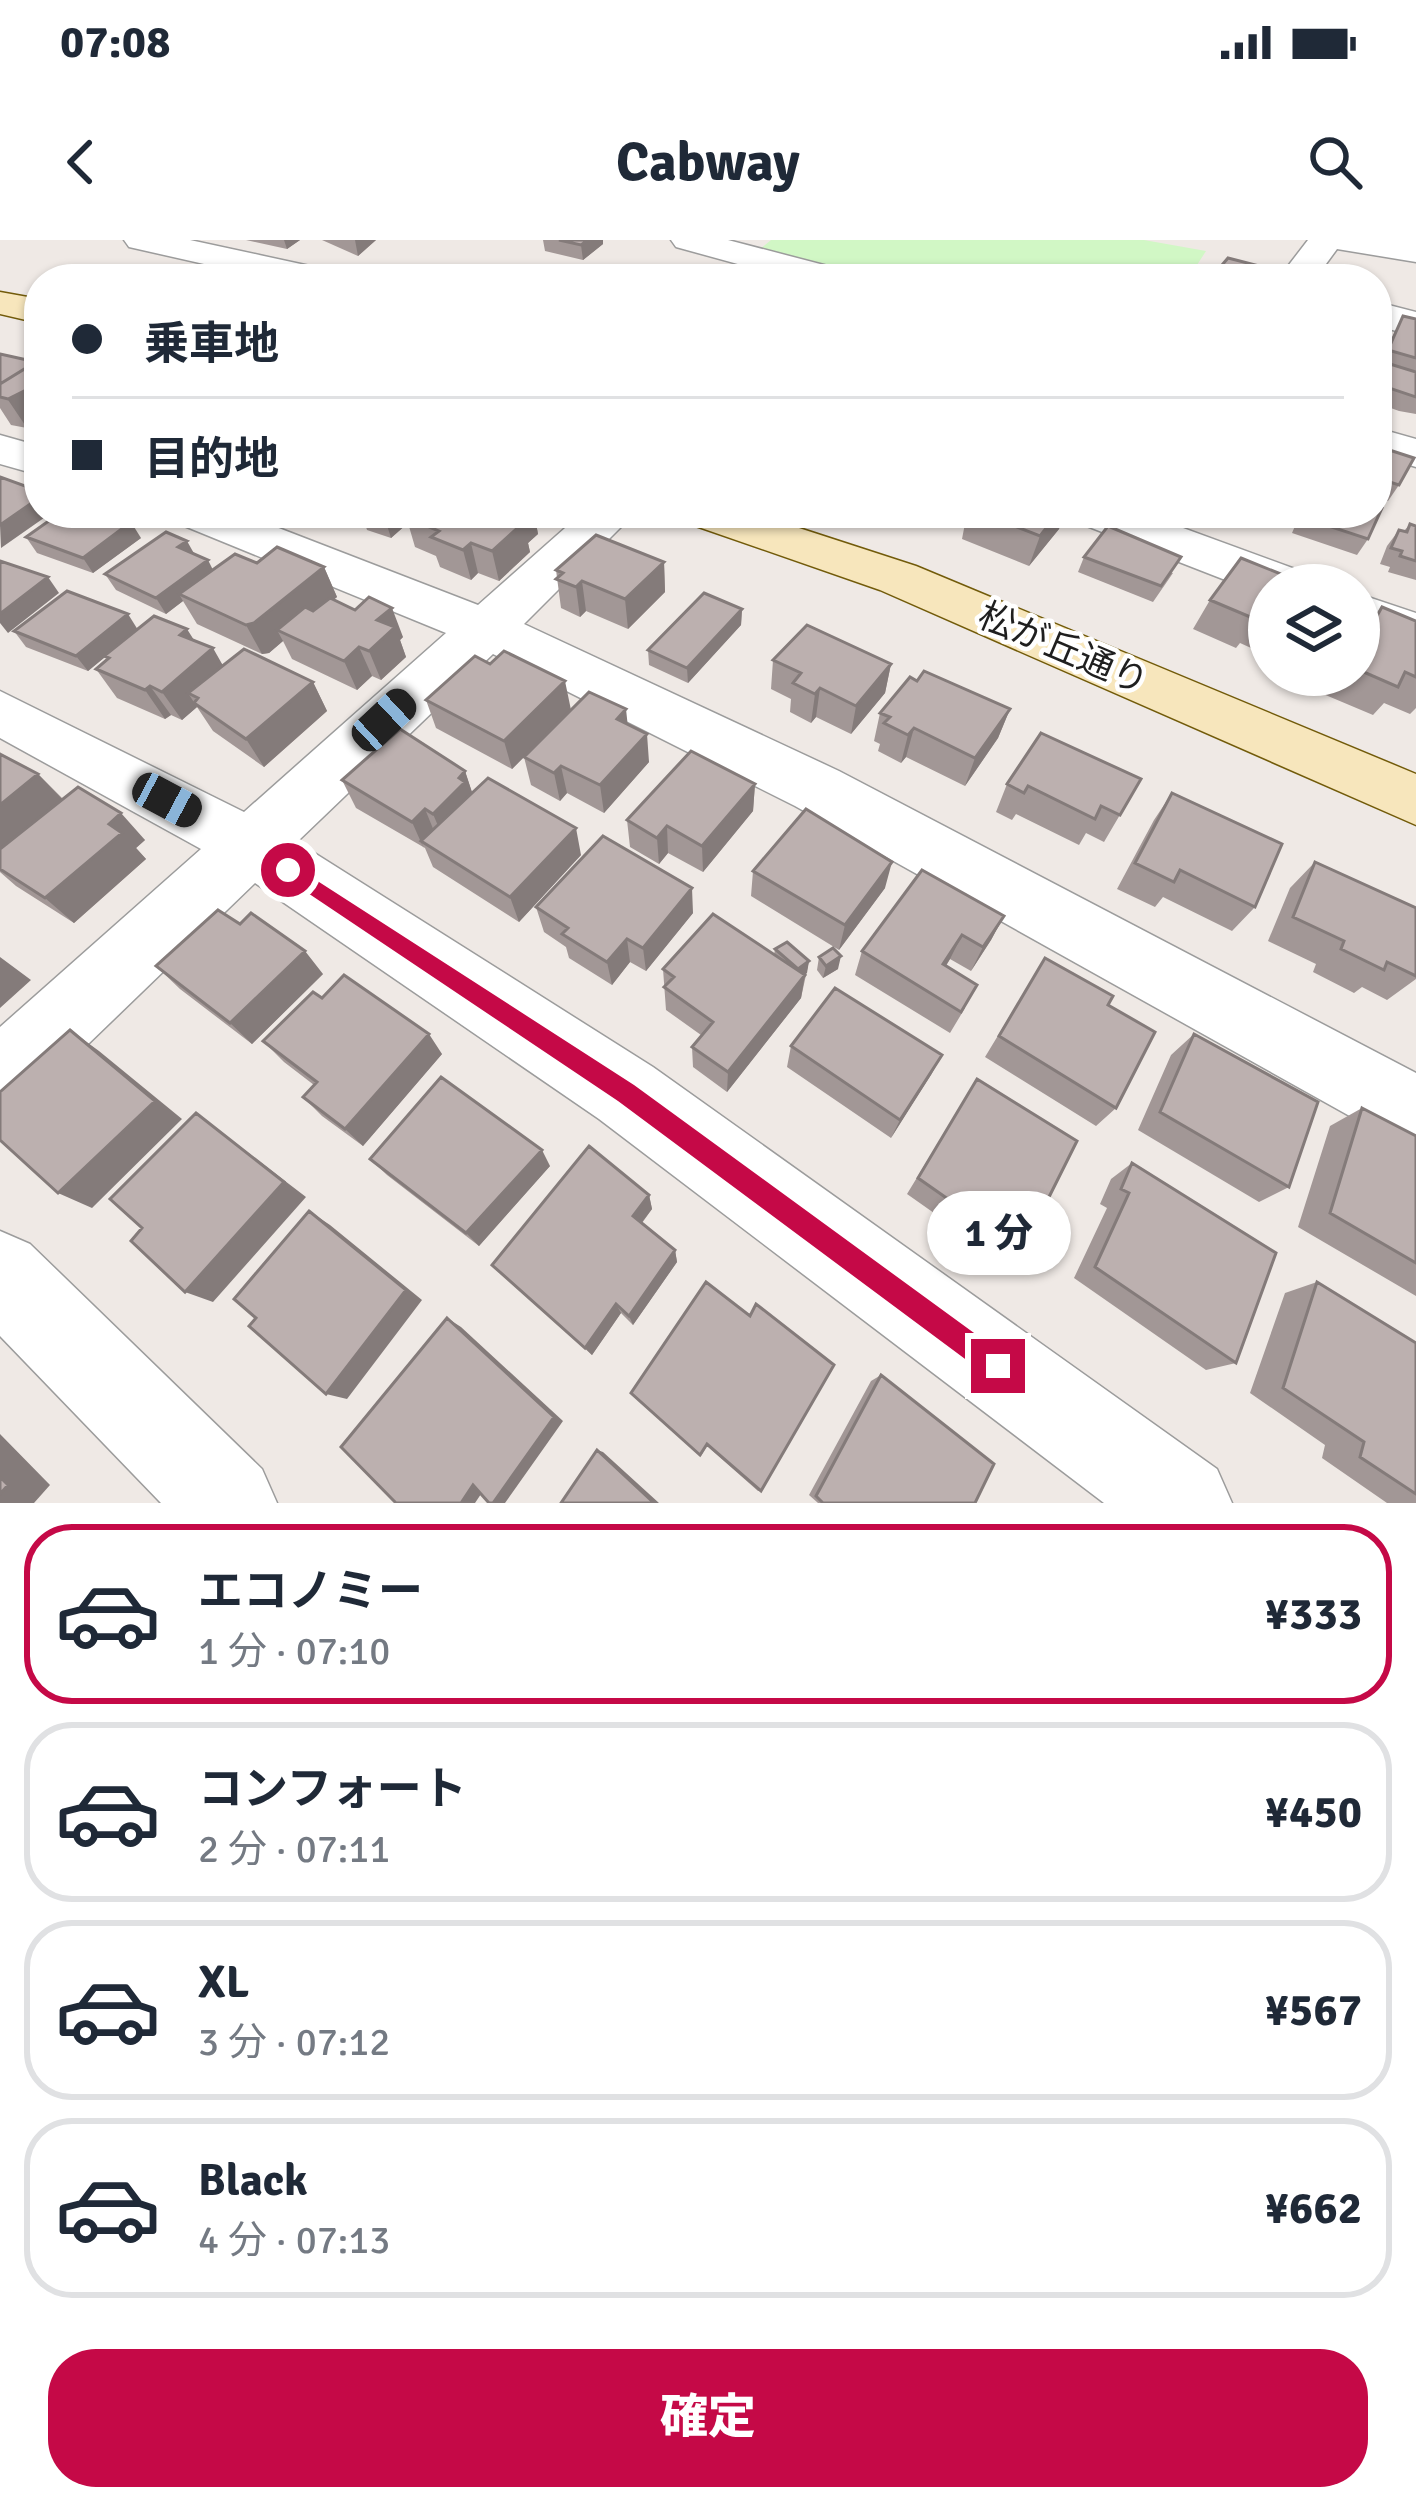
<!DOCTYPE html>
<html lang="ja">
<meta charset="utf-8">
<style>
:root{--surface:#fff;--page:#f6f6f7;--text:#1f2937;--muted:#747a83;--line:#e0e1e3;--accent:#c50947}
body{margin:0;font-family:Signika,"Noto Sans JP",sans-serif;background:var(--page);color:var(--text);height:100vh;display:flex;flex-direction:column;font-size:45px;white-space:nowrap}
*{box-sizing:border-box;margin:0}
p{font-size:39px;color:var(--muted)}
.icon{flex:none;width:66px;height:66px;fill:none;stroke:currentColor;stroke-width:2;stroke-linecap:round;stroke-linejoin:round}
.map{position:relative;height:1263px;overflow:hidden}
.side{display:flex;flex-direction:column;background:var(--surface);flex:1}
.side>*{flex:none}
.hud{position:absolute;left:24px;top:24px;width:1368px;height:264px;border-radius:48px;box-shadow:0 3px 9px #0004;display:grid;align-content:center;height:264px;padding:0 48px;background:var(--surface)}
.buttons{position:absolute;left:1248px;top:324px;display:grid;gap:24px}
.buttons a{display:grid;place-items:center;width:132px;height:132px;border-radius:50%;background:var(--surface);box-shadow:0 3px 9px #0004;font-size:60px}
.end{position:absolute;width:54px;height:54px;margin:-27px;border:15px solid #c50947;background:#fff;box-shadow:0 0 0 6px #fff}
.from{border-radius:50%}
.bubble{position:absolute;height:84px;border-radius:42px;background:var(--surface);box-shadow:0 3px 9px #0004;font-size:39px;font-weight:800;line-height:84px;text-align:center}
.car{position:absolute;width:36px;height:72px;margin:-36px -18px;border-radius:15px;box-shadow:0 0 9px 3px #0007;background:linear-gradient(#222 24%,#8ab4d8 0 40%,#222 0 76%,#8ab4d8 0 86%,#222 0)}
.hud b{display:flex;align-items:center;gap:42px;height:114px;font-size:45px}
.hud b+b{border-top:3px solid var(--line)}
.hud i{width:30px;height:30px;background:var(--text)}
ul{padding:21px 0 0;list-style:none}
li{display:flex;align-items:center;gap:36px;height:180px;margin:0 24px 18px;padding:0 24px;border:6px solid var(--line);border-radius:48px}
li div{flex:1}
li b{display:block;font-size:45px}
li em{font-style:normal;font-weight:800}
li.on{border-color:var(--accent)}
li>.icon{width:108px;height:108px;stroke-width:1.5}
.button{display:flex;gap:24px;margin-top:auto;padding:24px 48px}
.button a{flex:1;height:138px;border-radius:48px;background:var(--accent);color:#fff;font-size:48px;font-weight:800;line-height:138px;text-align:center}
.status{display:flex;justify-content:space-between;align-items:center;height:84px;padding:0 60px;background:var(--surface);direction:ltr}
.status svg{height:33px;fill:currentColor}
header{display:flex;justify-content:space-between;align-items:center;height:156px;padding:0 48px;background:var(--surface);font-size:54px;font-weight:800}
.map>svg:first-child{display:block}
</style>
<div class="status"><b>07:08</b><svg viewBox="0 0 49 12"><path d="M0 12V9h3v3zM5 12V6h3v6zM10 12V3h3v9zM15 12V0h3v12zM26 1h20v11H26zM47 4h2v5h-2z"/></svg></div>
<header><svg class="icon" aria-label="back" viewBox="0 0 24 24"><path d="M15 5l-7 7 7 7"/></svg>Cabway<svg class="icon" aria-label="search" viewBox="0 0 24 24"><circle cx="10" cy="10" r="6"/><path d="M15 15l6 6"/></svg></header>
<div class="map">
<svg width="1416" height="1263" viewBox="0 0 1416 1263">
<rect width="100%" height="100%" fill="#efe9e5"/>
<!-- park -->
<path fill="#d1f7c5" d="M771,0H1144L1206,11L1188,39H859L758,11Z"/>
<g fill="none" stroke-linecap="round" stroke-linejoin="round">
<defs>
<path id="street" d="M124,0H190L333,31L338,39H270L129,7Z
M671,0H728L847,31L852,39H792L676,7Z
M1308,0H1416V22L1337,9L1315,39H1278Z
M1377,62L1416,72V96L1377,86Z
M1377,188L1416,199V227L1377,215Z
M0,195L39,206V235L0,224Z
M170,273H240L478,365L582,273H635L524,384L839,531L1416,833V913L795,566L493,414L297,602L653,827L1217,1229L1232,1263H1104L599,879L255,643L27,863L0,873V787L201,609L0,498V451L244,572L446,393L177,283Z
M1072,273H1142L1306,333L1314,345H1269V357L1079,283Z
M1359,354L1416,373V411L1359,392Z
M0,991L30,1004L262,1229L277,1263H161L0,1096Z"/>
<path id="secondary" d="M0,52L39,59V83L0,74Z
M680,273H753L916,326L1416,534V585L880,350L687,283Z"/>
</defs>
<!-- street casing -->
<use href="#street" stroke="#9c9c9c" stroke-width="3"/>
<!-- secondary casing -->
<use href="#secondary" stroke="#725b0a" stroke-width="3"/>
<!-- street -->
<use href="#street" fill="#fff" fill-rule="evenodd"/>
<!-- secondary -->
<use href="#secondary" fill="#f7e6bc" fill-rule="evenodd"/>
</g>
<!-- wall -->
<path fill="#a29796" d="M246,0H300L287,9Z
M322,0H376L358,16Z
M543,0H603V4L583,20L545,11Z
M1403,76L1416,79V174L1399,171L1377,163V120L1380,121Z
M0,114L36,122L39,120V183L27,188L11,185L0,168Z
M1377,206L1399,245L1388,261L1377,257Z
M355,273H534L538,294L528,303L530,312L499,341L478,333L471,340L440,327L436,316L415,307L408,283L391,298L367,290L363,277Z
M907,273H940L932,282Z
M967,273H1064L1059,289L1029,326L962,299Z
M1221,273H1253L1247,282Z
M1290,273H1377L1368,299L1357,315L1292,293L1295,286L1284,283Z
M1410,284L1416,286V340L1388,332L1390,327L1380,324L1387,306L1399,290L1404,291Z
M26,297L141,298L93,333L37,313Z
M194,314L213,330L257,323L324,327L337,357L333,360L403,397L400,400L406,417L381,440L372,436L357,450L292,419L283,401L269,413L262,414L197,384L183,361L166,374L116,350L105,334Z
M1084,317L1173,333L1153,362L1078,332Z
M664,322L665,352L628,389L586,371L580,377L561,368L556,330Z
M1269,345V416L1240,403L1236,408L1193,389L1210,360Z
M1382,367L1416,381V468L1410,474L1384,463L1373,475L1316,451L1325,435H1359V385L1366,387Z
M742,369L741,385L688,443L649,425L648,410Z
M138,389L195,401L223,425L313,442L327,471L264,527L213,491L197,467L182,480L171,475L165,479L117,458L96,429L107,420L105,417L88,431L26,407L14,391Z
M773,420L891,424L885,453L851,494L816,477L811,483L790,472L791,459L771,449Z
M917,441L1010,469L998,498L965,546L906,517L901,523L878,511L880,504L874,501L880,473Z
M426,460L571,470L512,529L436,488Z
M628,484L649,522L604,573L567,553L560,561L531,545L524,517Z
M0,514L38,534L63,559L145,600L136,608L146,619L74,683L16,646L0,632Z
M465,531L472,553L581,615L519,682L433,627L425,608L356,568L342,540Z
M1141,539L1104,602L1086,593L1079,605L1016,574L1012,580L996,572L1007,544Z
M755,544L753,571L703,632L668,613L659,624L630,607L627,580Z
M1172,553L1255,667L1232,691L1163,657L1155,667L1117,649L1154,580Z
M1315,622L1416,668V739L1387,760L1362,747L1354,753L1313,732L1316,724L1268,701L1290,648Z
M753,631L885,648L839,710L751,656Z
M536,667L693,673L646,731L630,722L612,745L569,718L566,707L544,692Z
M1004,676L991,700L971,731L950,719L946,726L965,768L950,793L855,735L862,711Z
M775,709L809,721L801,758L727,852L693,827L692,807L701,795L666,770L663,729L774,715Z
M819,717L838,729L823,738L817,730Z
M1045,718L1108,765L1116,868L1096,886L985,817Z
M156,726L323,734L252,804L180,749Z
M322,758L442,814L363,906L322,876L303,857L314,845L284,822L263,801Z
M1194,794L1289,947L1259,962L1138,890L1171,815Z
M791,806L942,815L891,898L787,827Z
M977,839L1022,1011L1005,1023L907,954Z
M1362,868L1416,896V1056L1298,987L1330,886Z
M370,919L550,926L479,1006L387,935Z
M1132,923L1236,1123L1206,1130L1074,1038L1107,968L1100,964L1111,939Z
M649,955L652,969L642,983L675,1010L677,1022L633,1085L621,1073L592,1115L492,1025Z
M706,1042L761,1251H758L707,1206L701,1216L636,1158Z
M1317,1042L1416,1103V1263H1387L1322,1218L1325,1205L1250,1153L1285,1053Z
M881,1135L975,1263H818L809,1255L871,1141Z"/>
<!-- shaded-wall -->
<path fill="#847b7a" d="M284,0H300L287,9Z
M355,0H376L358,16Z
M588,0H603V4L583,20L581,5Z
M0,148L30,149L39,163V183L27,188Z
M39,258V273H51L1,308L0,285Z
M396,273H419L406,277L408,283L391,298L386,282Z
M523,273H534L538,294L528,303L530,312L499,341L492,311L516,279Z
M1058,273H1064L1059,289L1029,326L1040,296Z
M131,282L141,298L93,333L83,318Z
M187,301L196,317L178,307Z
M471,303L478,333L471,340L463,310Z
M208,320L216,336L179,354L183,361L166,374L156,358Z
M664,322L665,352L628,389L625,359Z
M324,327L337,357L290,396L277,390L283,401L269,413L262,414L246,385Z
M48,337L59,353L8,393L0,383V374Z
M582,341L586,371L580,377L576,347Z
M392,368L403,397L400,400L406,417L381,440L369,411L377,380Z
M742,369L741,385L688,443L687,428Z
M128,374L138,390L88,431L76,416Z
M187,389L204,416L213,408L230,438L198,458L188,453L197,467L182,480L162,452L180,395Z
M359,407L372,436L357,450L344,421Z
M891,424L885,453L851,494L856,466Z
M565,441L571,470L512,529L504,501Z
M313,442L327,471L264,527L246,499Z
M150,446L171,475L165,479L145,450Z
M820,448L816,477L811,483L815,454Z
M626,469L629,497L617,479Z
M1010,469L998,498L965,546L975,518Z
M914,488L906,517L901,523L908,495Z
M647,494L649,522L604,573L600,545Z
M561,526L567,553L560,561L554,533Z
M465,531L474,558L444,600L433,574Z
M38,534L64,561L0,616V565Z
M755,544L753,571L703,632L702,606Z
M425,569L436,596L421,601L424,609L412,582Z
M121,573L145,600L136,608L146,619L74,683L45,658L109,584Z
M667,586L668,613L659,624L657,598Z
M576,588L581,615L519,682L510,657Z
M892,622L885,648L839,710L845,685Z
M692,648L693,673L646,731L643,708Z
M1004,676L991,700L971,731L983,707Z
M962,695L950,719L932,747L943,724Z
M627,699L630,722L612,745L607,722Z
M305,711L323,734L252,804L230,783Z
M841,716L838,729L823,738L826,726Z
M0,717L31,740L0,768Z
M809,721L807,733L796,741L798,729Z
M805,735L801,758L727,852L728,832Z
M70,790L99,811L182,879L92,968L58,953Z
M429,794L442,814L363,906L345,889Z
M942,815L931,835L891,898L900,880Z
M196,873L306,957L213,1062L185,1052Z
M542,910L550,926L479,1006L466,993Z
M649,955L652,969L636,990L633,976Z
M309,971L330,985L422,1060L347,1159L326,1154Z
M675,1010L677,1022L633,1085L629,1076Z
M616,1064L621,1073L592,1115L585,1108Z
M447,1078L461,1087L563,1181L505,1263H493Z
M0,1194L50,1245L34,1263H0Z
M597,1210L603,1212L659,1263H654Z
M473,1245H487L475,1263H461Z"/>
<!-- building -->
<path fill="#bcb0af" stroke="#847b7a" stroke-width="3" d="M559,0H588L581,5Z
M1228,18L1306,38H1211Z
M759,27L813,36L810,39H745Z
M1403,76L1416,79V118L1388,110Z
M0,114L36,122L0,144Z
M39,120V150L30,148L8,159L0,157V144Z
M1377,120L1416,132V157L1377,144Z
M1377,206L1414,218L1399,245L1377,238Z
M0,237L39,251V258L0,285Z
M1377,266L1382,268L1368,299L1301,277L1304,273H1377Z
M60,273H106L131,282L83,318L26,297Z
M363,273H396L386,282L361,274Z
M411,273H523L516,279L524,282L492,311L471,303L463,310L431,297L439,291L406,277Z
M981,273H1058L1040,296Z
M1410,284L1416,286V321L1400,316L1402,311L1391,308L1399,290L1407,292Z
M1108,286L1181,317L1161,346L1084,317Z
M166,292L187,301L178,307L208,320L156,358L105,334Z
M596,295L664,322L625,359L582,341L576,347L556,339L563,333L556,330Z
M277,307L324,327L254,383L246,385L179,354L235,314L257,323Z
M1241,318L1308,345H1269V378L1258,373L1255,379L1210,360Z
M0,321L48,337L0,374Z
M67,351L128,374L76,416L14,391Z
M704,353L742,369L687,428L648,410Z
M369,357L392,368L377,380L395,387L369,411L359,407L344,421L277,390L305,367L313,371L330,358L355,370Z
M1382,367L1416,381V437L1405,432L1398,447L1359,430V386L1360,384L1370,388Z
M154,376L187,389L180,395L213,408L162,452L150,446L145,450L96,429L109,418L104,416Z
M807,385L891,424L856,466L820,448L815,454L793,443L801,433L773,420Z
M244,409L313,442L246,499L194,463L198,458L188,453Z
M504,411L565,441L504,501L426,460L475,416L490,424Z
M924,431L1010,469L975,518L914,488L908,495L884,483L890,477L880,473L910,437L917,441Z
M589,452L626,469L617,479L647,494L600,545L561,526L554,533L524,517Z
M400,489L465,531L459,538L465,542L433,574L425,569L412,582L342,540Z
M1041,493L1141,539L1120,575L1101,566L1095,579L1028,546L1024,553L1007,544Z
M691,511L755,544L702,606L667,586L657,598L627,580Z
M0,514L38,534L0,565Z
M488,538L576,588L510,657L421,601Z
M78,547L121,573L109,584L122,593L45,658L0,629V609Z
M1172,553L1282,604L1255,667L1180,630L1174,642L1135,623Z
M806,569L892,622L845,685L753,631Z
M603,596L692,648L643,708L627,699L607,722L562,694L568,688L536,667Z
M1315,622L1416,668V736L1387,722L1384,730L1341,709L1344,701L1293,677Z
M922,630L1004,676L983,707L962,695L943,724L977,745L961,772L862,711Z
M218,670L240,684L251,673L305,711L230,783L156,726Z
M713,674L805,735L728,832L692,807L713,782L664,747L674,737L663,729Z
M787,702L809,721L798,729L775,709Z
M833,708L841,716L826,726L819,717Z
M1045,718L1113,756L1108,765L1155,792L1116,868L999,796Z
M344,735L429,794L345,889L303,857L317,842L263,801L313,752L322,758Z
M835,748L942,815L900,880L791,806Z
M70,790L155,861L58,953L0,900V852Z
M1194,794L1318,862L1289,947L1160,872Z
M441,837L542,910L466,993L370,919Z
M977,839L1077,901L1022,1011L918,938Z
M1362,868L1416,896V1023L1330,973Z
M196,873L284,942L185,1052L131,1001L142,988L110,959Z
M589,906L649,955L633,976L675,1010L629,1076L616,1064L585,1108L492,1025Z
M1132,923L1276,1013L1236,1123L1095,1027L1129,953L1121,949Z
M309,971L406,1050L326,1154L249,1086L256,1078L234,1059Z
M706,1042L750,1076L756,1064L834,1125L761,1251L707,1204L700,1215L631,1153Z
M1317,1042L1416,1103V1254L1360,1217L1364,1202L1283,1148Z
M447,1078L554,1177L493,1263H489L473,1245L461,1263H396L341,1207Z
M881,1135L994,1224L975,1263H823L816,1256Z
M597,1210L654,1263H561Z
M0,1237L8,1245L0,1254Z"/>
<!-- route -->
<path fill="#c50947" d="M288,622L634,845L1007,1117V1136H988L618,861L281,635V624Z"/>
<g text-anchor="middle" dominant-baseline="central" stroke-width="9" stroke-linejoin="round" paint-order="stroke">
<!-- street labels -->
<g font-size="36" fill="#1f1f1f" stroke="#fff">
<text transform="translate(1063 409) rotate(23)">松が丘通り</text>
</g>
</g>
</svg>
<div class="buttons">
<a><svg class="icon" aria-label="layers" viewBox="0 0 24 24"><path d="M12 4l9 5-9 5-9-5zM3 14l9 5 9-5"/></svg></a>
</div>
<i class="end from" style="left:288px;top:630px"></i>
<i class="end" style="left:998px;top:1126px"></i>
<div class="bubble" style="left:927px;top:951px;width:144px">1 分</div>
<i class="car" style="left:384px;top:480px;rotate:47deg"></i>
<i class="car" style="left:167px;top:560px;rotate:118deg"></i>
<div class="hud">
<b><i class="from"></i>乗車地</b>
<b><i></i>目的地</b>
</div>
</div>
<section class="side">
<ul>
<li class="on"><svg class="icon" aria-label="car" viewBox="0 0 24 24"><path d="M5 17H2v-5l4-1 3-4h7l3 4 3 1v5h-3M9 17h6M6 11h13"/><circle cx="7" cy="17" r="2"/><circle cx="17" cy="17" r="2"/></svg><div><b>エコノミー</b><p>1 分 · 07:10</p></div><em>¥333</em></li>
<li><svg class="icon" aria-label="car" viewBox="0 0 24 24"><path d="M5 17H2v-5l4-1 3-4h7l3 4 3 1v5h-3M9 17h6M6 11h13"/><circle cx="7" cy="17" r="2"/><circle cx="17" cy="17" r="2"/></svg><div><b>コンフォート</b><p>2 分 · 07:11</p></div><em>¥450</em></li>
<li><svg class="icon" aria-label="car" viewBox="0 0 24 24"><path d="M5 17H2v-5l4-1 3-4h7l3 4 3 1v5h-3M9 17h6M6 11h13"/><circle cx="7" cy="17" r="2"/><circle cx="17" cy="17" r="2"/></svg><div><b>XL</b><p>3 分 · 07:12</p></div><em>¥567</em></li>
<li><svg class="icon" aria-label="car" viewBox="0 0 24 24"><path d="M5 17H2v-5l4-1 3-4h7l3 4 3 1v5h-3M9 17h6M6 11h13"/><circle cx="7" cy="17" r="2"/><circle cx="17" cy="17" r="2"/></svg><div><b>Black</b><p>4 分 · 07:13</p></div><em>¥662</em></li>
</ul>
<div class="button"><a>確定</a></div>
</section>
